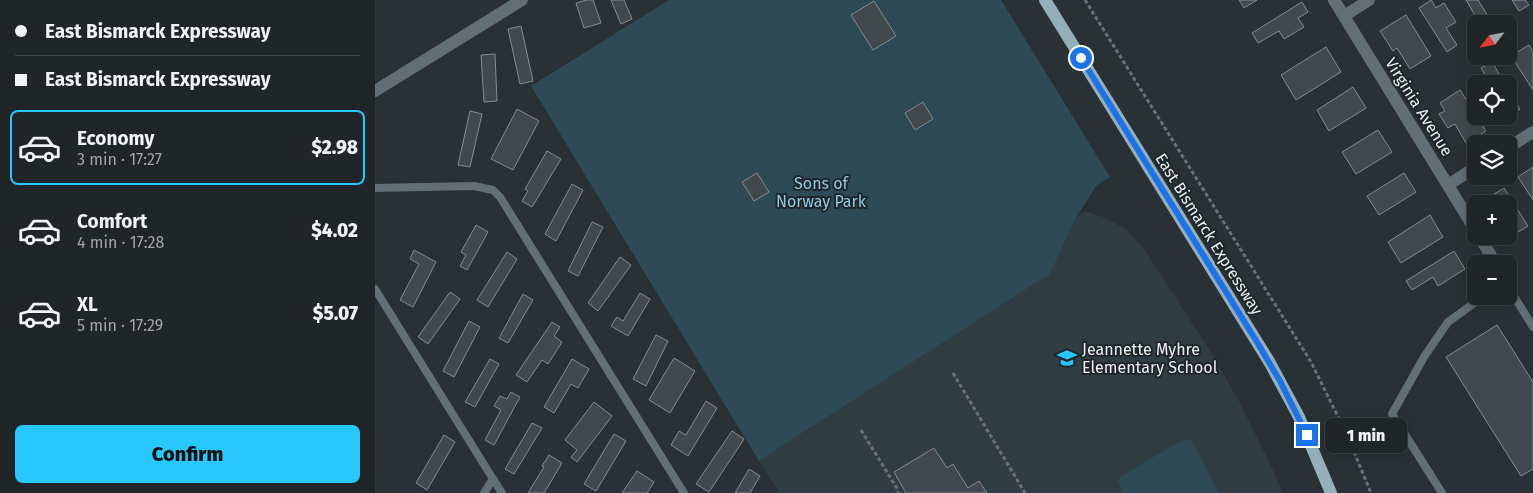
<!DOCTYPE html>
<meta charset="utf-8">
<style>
:root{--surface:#202527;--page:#2d3133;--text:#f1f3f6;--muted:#a2a5a7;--line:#3d4244;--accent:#27c8ff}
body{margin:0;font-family:"Fira Sans",sans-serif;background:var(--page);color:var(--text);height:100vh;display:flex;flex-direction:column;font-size:19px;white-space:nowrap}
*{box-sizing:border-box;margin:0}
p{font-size:16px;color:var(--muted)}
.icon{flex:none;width:28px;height:28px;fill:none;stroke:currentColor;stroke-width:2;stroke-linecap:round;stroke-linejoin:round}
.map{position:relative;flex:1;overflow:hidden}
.details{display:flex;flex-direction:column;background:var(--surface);width:375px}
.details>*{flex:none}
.top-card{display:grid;align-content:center;height:110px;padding:0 15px;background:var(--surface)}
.needle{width:32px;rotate:238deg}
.buttons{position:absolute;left:1092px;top:15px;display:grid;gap:10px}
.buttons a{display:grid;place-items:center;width:50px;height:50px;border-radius:8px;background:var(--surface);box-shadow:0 2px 12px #0003,0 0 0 1px var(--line);font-size:25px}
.end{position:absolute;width:22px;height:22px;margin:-11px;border:6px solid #1a73e8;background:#fff;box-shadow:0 0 0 2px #fff}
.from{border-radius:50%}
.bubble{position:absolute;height:35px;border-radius:8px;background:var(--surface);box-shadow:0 2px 12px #0003,0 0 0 1px var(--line);font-size:16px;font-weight:800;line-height:35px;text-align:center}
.top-card b{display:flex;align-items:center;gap:18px;height:48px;font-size:19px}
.top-card b+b{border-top:1px solid var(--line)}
.top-card i{width:12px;height:12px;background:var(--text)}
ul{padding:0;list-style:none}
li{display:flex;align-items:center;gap:15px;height:75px;margin:0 10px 8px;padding:0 5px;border:2px solid transparent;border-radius:8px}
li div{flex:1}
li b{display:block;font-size:19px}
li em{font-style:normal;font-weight:800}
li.on{border-color:var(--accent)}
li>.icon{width:45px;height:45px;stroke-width:1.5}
.button{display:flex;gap:10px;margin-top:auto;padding:10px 15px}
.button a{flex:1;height:58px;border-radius:8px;background:var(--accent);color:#111;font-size:20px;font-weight:800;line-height:58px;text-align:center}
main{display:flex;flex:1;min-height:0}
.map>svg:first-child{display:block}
</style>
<main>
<section class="details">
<div class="top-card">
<b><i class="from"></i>East Bismarck Expressway</b>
<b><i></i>East Bismarck Expressway</b>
</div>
<ul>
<li class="on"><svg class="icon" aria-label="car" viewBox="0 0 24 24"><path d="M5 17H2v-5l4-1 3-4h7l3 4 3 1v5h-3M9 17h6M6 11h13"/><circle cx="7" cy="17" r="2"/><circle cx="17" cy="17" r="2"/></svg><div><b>Economy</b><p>3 min · 17:27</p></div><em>$2.98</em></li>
<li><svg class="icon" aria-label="car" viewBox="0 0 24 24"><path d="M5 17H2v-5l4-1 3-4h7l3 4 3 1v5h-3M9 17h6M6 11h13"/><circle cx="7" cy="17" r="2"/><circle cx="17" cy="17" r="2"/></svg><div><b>Comfort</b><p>4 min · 17:28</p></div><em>$4.02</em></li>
<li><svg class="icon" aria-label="car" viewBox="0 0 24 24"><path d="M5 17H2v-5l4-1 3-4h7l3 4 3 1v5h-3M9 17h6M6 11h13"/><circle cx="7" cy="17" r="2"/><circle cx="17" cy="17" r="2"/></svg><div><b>XL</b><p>5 min · 17:29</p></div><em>$5.07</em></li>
</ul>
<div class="button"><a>Confirm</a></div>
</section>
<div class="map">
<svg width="1158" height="493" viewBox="0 0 1158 493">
<rect width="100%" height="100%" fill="#2a3134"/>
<!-- built -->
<path fill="#303d43" d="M710,211L728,217L751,229L769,249L830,343L864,401L898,470L908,493H404L384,461L675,274L701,218Z"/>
<!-- green -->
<path fill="#2e4a56" d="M294,0H626L735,177L721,186L701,218L675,274L384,461L156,86Z
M812,439L816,441L819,445L844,493H748L743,481L745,477L802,443Z"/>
<!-- building -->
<path fill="#42494c" stroke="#848c90" d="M211,0H218L226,23L209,28L201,3Z
M236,0H249L257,19L246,24Z
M864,0H882L869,8Z
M1056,0L1061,8L1069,3L1081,22L1071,28L1082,45L1072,52L1044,8Z
M1091,0H1103L1118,24H1105Z
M1137,0H1150L1154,5L1144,11Z
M499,1L521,36L498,50L476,15Z
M927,2L933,12L923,18L929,27L909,39L904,31L883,43L877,33Z
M1031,15L1056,56L1035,69L1022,48L1018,51L1005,31Z
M146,26L158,81L145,84L133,29Z
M1154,45L1158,52V90L1136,56Z
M951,47L966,72L921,100L906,75Z
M120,54L122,101L109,102L106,55Z
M1117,62L1130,84H1115L1106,68Z
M978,87L991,108L954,131L942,110Z
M1085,90L1111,131L1091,143L1080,124L1073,128L1064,114L1070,111L1065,103Z
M1134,90L1145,109L1134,116Z
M548,102L558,119L540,130L530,113Z
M142,109L164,121L138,170L116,159Z
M95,111L107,114L95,167L83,165Z
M1003,130L1017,152L981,174L967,152Z
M172,151L186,159L157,207L147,201L153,191L150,189Z
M1158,167V200L1143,177Z
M382,173L394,192L379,201L367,182Z
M1029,173L1041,192L1004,215L992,196Z
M197,184L208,190L181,241L170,234Z
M1129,188L1153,226L1130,240L1128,236H1134V204H1108L1106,202Z
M1055,215L1068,237L1026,263L1013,242Z
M217,222L228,227L203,276L193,271Z
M101,225L113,232L92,270L85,266L91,255L86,252Z
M39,250L61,262L38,307L25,300L44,264L35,259Z
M1079,251L1090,269L1063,286L1058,277L1037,290L1031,281Z
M132,252L142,259L113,307L102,300Z
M245,257L256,265L223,311L213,303Z
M75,292L85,299L53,344L43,337Z
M265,293L275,299L253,336L236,326L242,317L248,321Z
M148,294L158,300L133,343L124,338Z
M94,321L105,327L79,377L68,371Z
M177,322L185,327L179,336L187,342L173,364L167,360L152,382L141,375Z
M1122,325L1158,382V469L1146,476L1071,357Z
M281,335L293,341L271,386L258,379Z
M299,358L320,371L295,413L274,400Z
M115,359L124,364L100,407L90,402Z
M197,359L214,369L203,388L196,384L179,413L169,407Z
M136,392L145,397L119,445L110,440L126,410L119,406L125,396L132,399Z
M331,401L342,408L313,456L296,445L304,431L311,435Z
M219,402L237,416L202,462L196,457L202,450L190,440Z
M157,423L167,428L139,474L130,469Z
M357,431L369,439L334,492L321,484Z
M239,434L251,441L221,491L209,484Z
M69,435L80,442L52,490L41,483Z
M559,448L572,468L578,464L593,488L604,481L612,493H531L519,472Z
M174,455L187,463L169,493H153L169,467L167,466Z
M374,469L385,476L375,493H360Z
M262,471L279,482L272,493H247Z"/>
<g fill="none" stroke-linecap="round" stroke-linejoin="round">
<!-- path -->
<path stroke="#6a7073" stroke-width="3" stroke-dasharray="4 2.5" stroke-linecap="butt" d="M710,0L936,362L972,435L996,493
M578,373L650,493
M486,430L523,490V493"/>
<!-- lane -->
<path stroke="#626f75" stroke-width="8" d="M0,188L99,186L118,190L125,197L309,493
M1134,288L1158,327
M0,289L118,479L109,493
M118,479L127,493
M1067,493L1017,414L1049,357L1073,322L1109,296"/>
<!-- street -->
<path stroke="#626f75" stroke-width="12" d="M959,0L1101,231
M969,16L994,0
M0,91L147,0
M1134,147L1158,132
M1073,185L1101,167
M1104,236L1121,264"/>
<!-- primary -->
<path stroke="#94aeba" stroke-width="12" d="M670,0L895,363L924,417L956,493"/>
</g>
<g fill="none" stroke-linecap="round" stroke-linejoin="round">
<!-- route -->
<path stroke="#1a73e8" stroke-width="6" d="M706,58L882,342L905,381L932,435"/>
</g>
<!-- icons -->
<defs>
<symbol id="school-bare" viewBox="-9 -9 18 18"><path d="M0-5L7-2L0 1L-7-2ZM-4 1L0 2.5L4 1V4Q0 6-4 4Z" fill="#27c8ff" stroke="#20272a" stroke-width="2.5" paint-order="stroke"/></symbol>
</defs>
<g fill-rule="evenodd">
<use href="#school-bare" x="678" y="344" width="28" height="28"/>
</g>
<g text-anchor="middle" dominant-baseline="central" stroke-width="4" stroke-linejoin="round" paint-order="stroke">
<!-- street labels -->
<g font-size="16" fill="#ebeff1" stroke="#20272a">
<text transform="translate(1044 107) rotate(58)">Virginia Avenue</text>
<text transform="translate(834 234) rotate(58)">East Bismarck Expressway</text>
</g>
<!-- park labels -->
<g font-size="16" fill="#8fc9e3" stroke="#20272a">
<text x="446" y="183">Sons of<tspan x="446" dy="18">Norway Park</tspan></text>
</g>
<!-- poi labels -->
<g font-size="16" fill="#ebeff1" stroke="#20272a" text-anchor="start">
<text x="707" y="349">Jeannette Myhre<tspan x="707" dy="18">Elementary School</tspan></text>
</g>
</g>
</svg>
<div class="buttons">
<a><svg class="needle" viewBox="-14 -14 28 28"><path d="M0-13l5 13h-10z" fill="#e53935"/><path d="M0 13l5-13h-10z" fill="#a2a5a7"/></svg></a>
<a><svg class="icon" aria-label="locate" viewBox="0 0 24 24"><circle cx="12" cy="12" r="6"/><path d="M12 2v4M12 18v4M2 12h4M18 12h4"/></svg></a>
<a><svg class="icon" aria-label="layers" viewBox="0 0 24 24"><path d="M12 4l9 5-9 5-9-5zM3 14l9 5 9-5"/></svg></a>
<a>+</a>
<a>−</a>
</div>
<i class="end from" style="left:706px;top:58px"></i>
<i class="end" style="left:932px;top:435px"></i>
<div class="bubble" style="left:950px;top:418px;width:82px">1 min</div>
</div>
</main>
